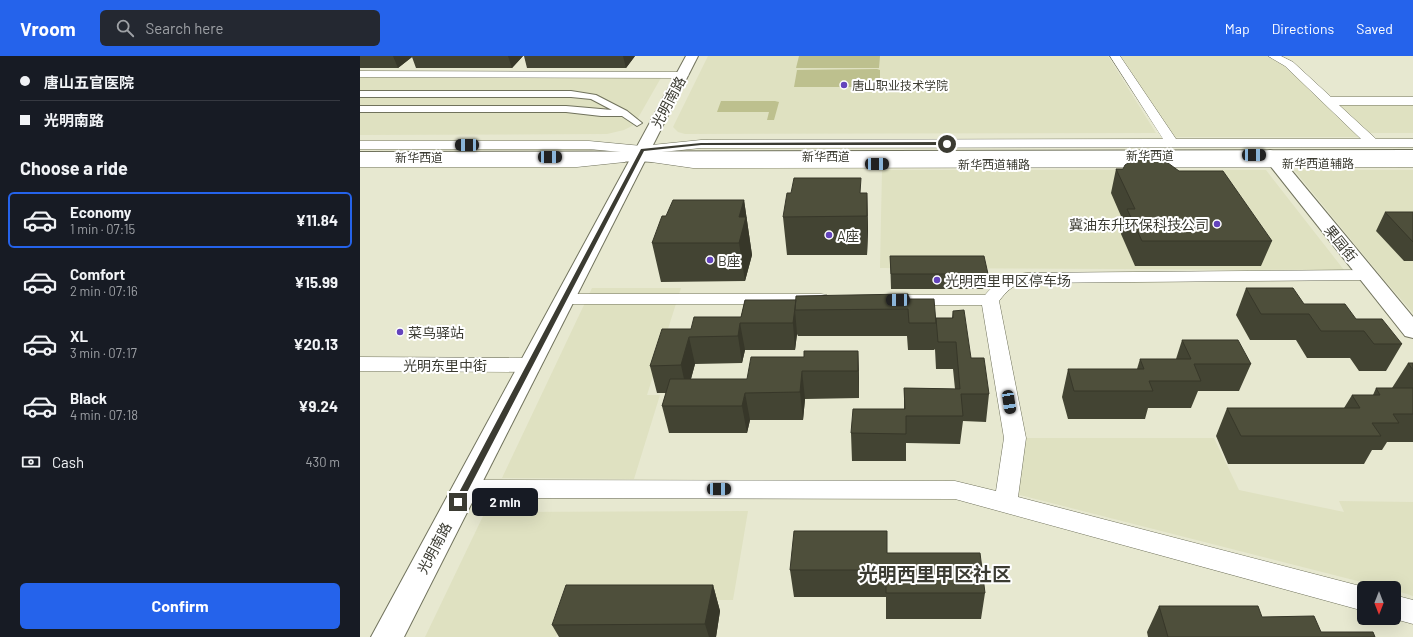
<!DOCTYPE html>
<meta charset="utf-8">
<style>
:root{--surface:#171b24;--page:#242831;--text:#f1f3f6;--muted:#9ea1a6;--line:#363941;--accent:#2563eb}
body{margin:0;font-family:Barlow,"Noto Sans SC",sans-serif;background:var(--page);color:var(--text);height:100vh;display:flex;flex-direction:column;font-size:15px;white-space:nowrap}
*{box-sizing:border-box;margin:0}
p{font-size:13px;color:var(--muted)}
.icon{flex:none;width:22px;height:22px;fill:none;stroke:currentColor;stroke-width:2;stroke-linecap:round;stroke-linejoin:round}
.map{position:relative;flex:1;overflow:hidden}
.sheet{display:flex;flex-direction:column;background:var(--surface);width:360px}
.sheet>*{flex:none}
.banner{display:grid;align-content:center;height:88px;padding:0 20px;background:var(--surface)}
.needle{width:26px;rotate:180deg}
.buttons{position:absolute;left:997px;top:525px;display:grid;gap:8px}
.buttons a{display:grid;place-items:center;width:44px;height:44px;border-radius:6px;background:var(--surface);box-shadow:0 4px 16px #0002;font-size:20px}
.end{position:absolute;width:18px;height:18px;margin:-9px;border:5px solid #3b3b32;background:#fff;box-shadow:0 0 0 2px #fff}
.from{border-radius:50%}
.bubble{position:absolute;height:28px;border-radius:6px;background:var(--surface);box-shadow:0 4px 16px #0002;font-size:13px;font-weight:700;line-height:28px;text-align:center}
.car{position:absolute;width:12px;height:24px;margin:-12px -6px;border-radius:5px;box-shadow:0 0 3px 1px #0007;background:linear-gradient(#222 24%,#8ab4d8 0 40%,#222 0 76%,#8ab4d8 0 86%,#222 0)}
.banner b{display:flex;align-items:center;gap:14px;height:38px;font-size:15px}
.banner b+b{border-top:1px solid var(--line)}
.banner i{width:10px;height:10px;background:var(--text)}
ul{padding:0;list-style:none}
li{display:flex;align-items:center;gap:12px;height:56px;margin:0 8px 6px;padding:0 12px;border:2px solid transparent;border-radius:6px}
li div{flex:1}
li b{display:block;font-size:15px}
li em{font-style:normal;font-weight:700}
li.active{border-color:var(--accent)}
li>.icon{width:36px;height:36px;stroke-width:1.5}
h2{padding:0 20px;font-size:18px;line-height:48px}
.pay{display:flex;align-items:center;gap:10px;height:44px;padding:0 20px;font-size:15px}
.pay p{margin-inline-start:auto}
.primary-button{display:flex;gap:8px;margin-top:auto;padding:8px 20px}
.primary-button a{flex:1;height:46px;border-radius:6px;background:var(--accent);color:#fff;font-size:16px;font-weight:700;line-height:46px;text-align:center}
header{display:flex;align-items:center;gap:24px;box-sizing:border-box;height:56px;padding:0 20px;background:var(--accent);color:#fff}
header strong{font-size:19px}
nav{display:flex;gap:22px;margin-inline-start:auto;font-size:14px}
.search{width:280px;height:36px;background:var(--page);display:flex;align-items:center;gap:10px;box-sizing:border-box;padding:0 14px;border-radius:6px;color:var(--muted);font-size:15px}
main{display:flex;flex:1;min-height:0}
.map>svg:first-child{display:block}
</style>
<header>
<strong>Vroom</strong>
<div class="search"><svg class="icon" aria-label="search" viewBox="0 0 24 24"><circle cx="10" cy="10" r="6"/><path d="M15 15l6 6"/></svg>Search here</div>
<nav><a>Map</a><a>Directions</a><a>Saved</a></nav>
</header>
<main>
<section class="sheet">
<div class="banner">
<b><i class="from"></i>唐山五官医院</b>
<b><i></i>光明南路</b>
</div>
<h2>Choose a ride</h2>
<ul>
<li class="active"><svg class="icon" aria-label="car" viewBox="0 0 24 24"><path d="M5 17H2v-5l4-1 3-4h7l3 4 3 1v5h-3M9 17h6M6 11h13"/><circle cx="7" cy="17" r="2"/><circle cx="17" cy="17" r="2"/></svg><div><b>Economy</b><p>1 min · 07:15</p></div><em>¥11.84</em></li>
<li><svg class="icon" aria-label="car" viewBox="0 0 24 24"><path d="M5 17H2v-5l4-1 3-4h7l3 4 3 1v5h-3M9 17h6M6 11h13"/><circle cx="7" cy="17" r="2"/><circle cx="17" cy="17" r="2"/></svg><div><b>Comfort</b><p>2 min · 07:16</p></div><em>¥15.99</em></li>
<li><svg class="icon" aria-label="car" viewBox="0 0 24 24"><path d="M5 17H2v-5l4-1 3-4h7l3 4 3 1v5h-3M9 17h6M6 11h13"/><circle cx="7" cy="17" r="2"/><circle cx="17" cy="17" r="2"/></svg><div><b>XL</b><p>3 min · 07:17</p></div><em>¥20.13</em></li>
<li><svg class="icon" aria-label="car" viewBox="0 0 24 24"><path d="M5 17H2v-5l4-1 3-4h7l3 4 3 1v5h-3M9 17h6M6 11h13"/><circle cx="7" cy="17" r="2"/><circle cx="17" cy="17" r="2"/></svg><div><b>Black</b><p>4 min · 07:18</p></div><em>¥9.24</em></li>
</ul>
<div class="pay"><svg class="icon" aria-label="cash" viewBox="0 0 24 24"><path d="M3 7h18v10H3z"/><circle cx="12" cy="12" r="2"/></svg>Cash<p>430 m</p></div>
<div class="primary-button"><a>Confirm</a></div>
</section>
<div class="map">
<svg width="1053" height="581" viewBox="0 0 1053 581">
<rect width="100%" height="100%" fill="#e7e8d0"/>
<!-- built -->
<path fill="#dfe1c1" d="M348,0H748L796,77L325,78L318,76L313,71Z
M761,0H908L921,6L1001,81H813Z
M302,20L274,69L264,74L247,78L0,79V21Z
M976,47H1053V77H1009Z
M522,114H906L984,214L520,212Z
M934,114H1053V257L1025,225Z
M232,232H321L287,339H300L274,423L142,422Z
M665,382H854L879,434L984,456L979,445L1053,446V540L1034,534V532H1025L656,438Z
M388,455L373,544H209L196,581H65L125,456Z"/>
<!-- green -->
<path fill="#bdc08e" d="M439,0H520L519,12H436Z
M517,13L520,14V31H434L437,14Z
M361,45H415L419,46L414,64H407L409,56H357Z"/>
<g fill="none" stroke-linecap="round" stroke-linejoin="round">
<defs>
<path id="pedestrian" d="M0,35H211L236,39L267,55L282,67L277,70L262,60H241L206,56H0V50H206L252,54L231,43L211,41H0Z"/>
<path id="minor" d="M750,0H760L816,83H1001L925,10L908,0H921L933,6L971,41H1053V49H979L1016,83H1053V91L341,92L282,98L229,93H0V85H229L282,90L341,84L803,83Z
M0,15L323,16L329,19L323,22L0,21Z
M289,98L333,104L1053,103V111L333,112L284,105L282,102L284,99Z
M260,99L265,100L267,103L265,106L217,111H0V103H217Z
M1007,214L1013,215L1015,219L1013,223L1007,224L666,227C653,228 647,235 639,245L666,382L658,441L1004,531L1006,532H1004V555L595,443L105,442L97,440L93,433L97,426L105,424L595,425L636,435L644,382L622,249H548L542,248L539,244L542,240L548,239H625C637,225 647,219 666,217Z
M204,238H461L467,239L470,243L467,247L461,248H204L198,247L195,243L198,239Z
M0,301L170,302L177,304L180,309L177,314L170,316L0,315Z
M1034,539L1053,544V568L1031,562H1034Z"/>
<path id="tertiary" d="M910,94L916,96L1053,261V282L1045,280L904,102L902,99L904,96Z"/>
<path id="secondary" d="M326,0H338L44,581H11Z"/>
<path id="primary" d="M1053,94V104L0,106V96Z"/>
</defs>
<!-- pedestrian casing -->
<use href="#pedestrian" stroke="#70725c" stroke-width="2"/>
<!-- minor casing -->
<use href="#minor" stroke="#70725c" stroke-width="1"/>
<!-- tertiary casing -->
<use href="#tertiary" stroke="#70725c" stroke-width="2"/>
<!-- secondary casing -->
<use href="#secondary" stroke="#70725c" stroke-width="2"/>
<!-- primary casing -->
<use href="#primary" stroke="#70725c" stroke-width="2"/>
<!-- pedestrian -->
<use href="#pedestrian" fill="#fff" fill-rule="evenodd"/>
<!-- minor -->
<use href="#minor" fill="#fff" fill-rule="evenodd"/>
<!-- tertiary -->
<use href="#tertiary" fill="#fff" fill-rule="evenodd"/>
<!-- secondary -->
<use href="#secondary" fill="#fff" fill-rule="evenodd"/>
<!-- primary -->
<use href="#primary" fill="#fff" fill-rule="evenodd"/>
</g>
<!-- wall -->
<path fill="#434433" d="M0,0H163L152,12H56L52,1L38,12H0Z
M164,0H275L266,12H167Z
M756,113L819,115L912,185L901,210H775L761,178L764,167L751,137Z
M501,137H507L508,174L507,199H427L423,161Z
M384,144L392,199L385,225L301,226L292,187L306,160Z
M1025,156H1053V205H1044L1016,175Z
M530,200L628,218L626,233H531Z
M886,232L996,263L1042,288L1026,315H999L990,302H947L936,284H890L876,259Z
M548,243L576,262H592L593,255L611,302L629,338L626,366L603,365L600,388L546,387V405H492L491,377L544,353V332L595,333L593,313H576L575,293L574,294H548L547,280H438L437,278L435,294H385L382,307L335,308L331,323H387L444,301L498,295L499,322V342L445,343L443,364H390L387,377H309L302,350L306,337H297L290,310L331,273L381,261L385,244Z
M822,284L891,308L879,335H838L831,352H788L785,363H708L702,341L708,313H777L780,303H816Z
M1048,307H1053V386H1027L1022,394H1012L1004,408H868L856,380L867,352H984L992,339H1013L1016,332H1032Z
M527,497L625,537L621,563H526V541H434L430,514Z
M353,529L360,555L356,581H199L192,569Z
M799,550L902,561L961,576L1015,581H788L787,576Z"/>
<!-- shaded-wall -->
<path fill="#373729" d="M33,0H51L52,1L38,12Z
M148,0H163L152,12Z
M263,0H275L266,12Z
M507,137L508,174L507,199Z
M384,144L392,199L385,225L379,187V161Z
M436,244L435,254L437,278L435,294L433,267Z
M380,267L385,294L382,307L378,280Z
M329,281L335,308L327,337L321,309Z
M498,295L499,322V342L498,315Z
M442,315L445,343L443,364L440,336Z
M385,337L390,364L387,377L382,350Z
M353,529L360,555L356,581H349L345,568Z"/>
<!-- building -->
<path fill="#4e4f3b" stroke="#373729" d="M781,103H794L808,107L819,115H863L912,185H782L767,153H775L756,113H763L765,109L771,105Z
M434,122H501L500,137H507V160L423,161L427,137H431Z
M313,144H384L379,161H386L379,187H292L302,160H306Z
M1025,156H1053V186Z
M530,200H624L628,218H531Z
M886,232H933L944,248H985L996,263H1022L1042,288H1014L1004,275H961L949,258H901Z
M548,238V243H574L576,267H549L548,253L435,254L436,240Z
M385,244H436L433,267H380L378,280L329,281L321,309L290,310L302,273H331L334,261H381Z
M604,254L611,302H624L629,338H601L603,360H546V378L491,377L493,353H545L544,332L600,333L596,286H578L576,262H593V255Z
M822,284H878L891,308H834L841,325H789L793,335H714L708,313H784L780,303H831Z
M444,295H498V315H442L440,336L385,337L382,350H302L310,323H387L391,301H444Z
M1048,307H1053V314Z
M1016,332H1053V358H1033L1039,367H1012L1021,380H881L867,352H1000L992,339H1020Z
M434,475H527V497H620L625,537H526V514H430Z
M206,529H353L345,568L192,569Z
M799,550H898L902,561L954,560L961,576H1013L1015,581H808Z"/>
<!-- route -->
<path fill="#3b3b32" d="M587,86L588,89H341L284,95L101,448H95V444L281,93L341,87Z"/>
<!-- markers -->
<g fill="#6343bc" stroke="#fff" stroke-width="1.5">
<circle cx="484" cy="29" r="4"/>
<circle cx="857" cy="168" r="4"/>
<circle cx="469" cy="179" r="4"/>
<circle cx="350" cy="204" r="4"/>
<circle cx="577" cy="224" r="4"/>
<circle cx="40" cy="276" r="4"/>
</g>
<g text-anchor="middle" dominant-baseline="central" stroke-width="4" stroke-linejoin="round" paint-order="stroke">
<!-- far-poi labels -->
<g font-size="12" fill="#3b3b32" stroke="#fff" text-anchor="start">
<text x="492" y="29">唐山职业技术学院</text>
</g>
<!-- far-street labels -->
<g font-size="12" fill="#3b3b32" stroke="#fff">
<text x="790" y="99">新华西道</text>
<text x="466" y="100">新华西道</text>
<text x="59" y="101">新华西道</text>
<text x="958" y="107">新华西道辅路</text>
<text x="634" y="108">新华西道辅路</text>
</g>
<!-- street labels -->
<g font-size="14" fill="#3b3b32" stroke="#fff">
<text transform="translate(308 46) rotate(-62)">光明南路</text>
<text transform="translate(981 187) rotate(51)">果园街</text>
<text x="85" y="309">光明东里中街</text>
<text transform="translate(74 492) rotate(-62)">光明南路</text>
</g>
<!-- poi labels -->
<g font-size="14" fill="#3b3b32" stroke="#fff" text-anchor="start">
<text x="849" y="168" text-anchor="end">冀油东升环保科技公司</text>
<text x="477" y="179">A座</text>
<text x="358" y="204">B座</text>
<text x="585" y="224">光明西里甲区停车场</text>
<text x="48" y="276">菜鸟驿站</text>
</g>
<!-- near-quarter labels -->
<g font-size="19" font-weight="bold" fill="#3b3b32" stroke="#fff">
<text x="575" y="517">光明西里甲区社区</text>
</g>
</g>
</svg>
<div class="buttons">
<a><svg class="needle" viewBox="-14 -14 28 28"><path d="M0-13l5 13h-10z" fill="#e53935"/><path d="M0 13l5-13h-10z" fill="#9ea1a6"/></svg></a>
</div>
<i class="end from" style="left:587px;top:88px"></i>
<i class="end" style="left:98px;top:446px"></i>
<div class="bubble" style="left:112px;top:432px;width:66px">2 min</div>
<i class="car" style="left:107px;top:89px;rotate:270deg"></i>
<i class="car" style="left:894px;top:99px;rotate:90deg"></i>
<i class="car" style="left:190px;top:101px;rotate:90deg"></i>
<i class="car" style="left:517px;top:108px;rotate:90deg"></i>
<i class="car" style="left:538px;top:244px;rotate:270deg"></i>
<i class="car" style="left:649px;top:346px;rotate:171deg"></i>
<i class="car" style="left:359px;top:433px;rotate:90deg"></i>
</div>
</main>
